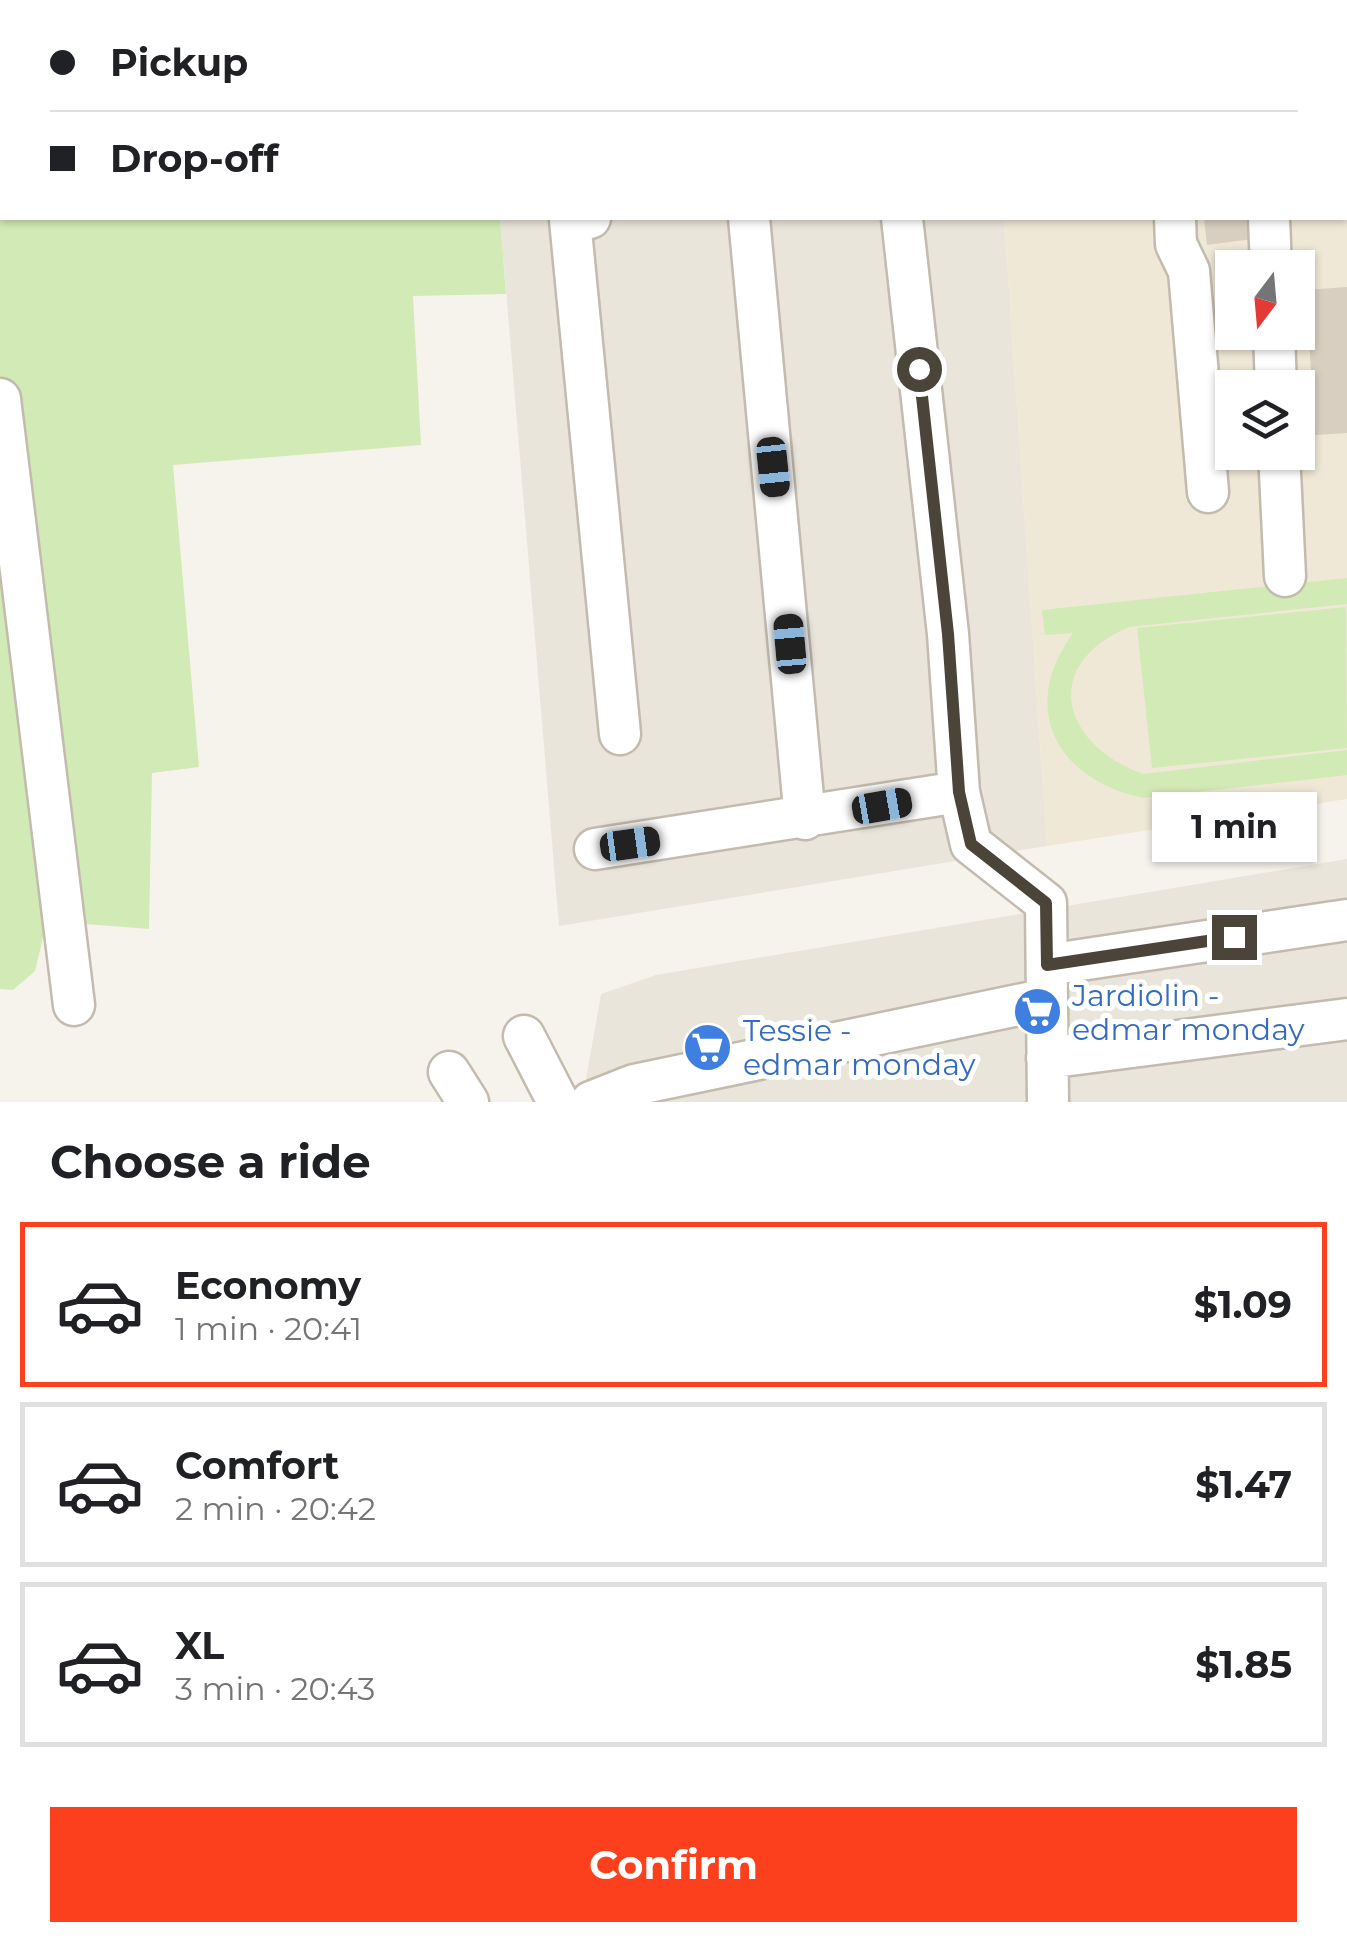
<!DOCTYPE html>
<meta charset="utf-8">
<style>
:root{--surface:#fff;--page:#f6f6f6;--text:#202124;--muted:#757577;--line:#e0e0e0;--accent:#fc3f1d}
body{margin:0;font-family:Montserrat,sans-serif;background:var(--page);color:var(--text);height:100vh;display:flex;flex-direction:column;font-size:38px;white-space:nowrap}
*{box-sizing:border-box;margin:0}
p{font-size:32px;color:var(--muted)}
.icon{flex:none;width:55px;height:55px;fill:none;stroke:currentColor;stroke-width:2;stroke-linecap:round;stroke-linejoin:round}
.map{position:relative;height:1102px;overflow:hidden}
.details{display:flex;flex-direction:column;background:var(--surface);flex:1}
.details>*{flex:none}
.banner{position:absolute;left:0px;top:0px;width:1348px;height:220px;box-shadow:0 2px 8px #0004;display:grid;align-content:center;height:220px;padding:0 50px;background:var(--surface)}
.needle{width:65px;rotate:196deg}
.tools{position:absolute;left:1215px;top:250px;display:grid;gap:20px}
.tools a{display:grid;place-items:center;width:100px;height:100px;border-radius:0px;background:var(--surface);box-shadow:0 2px 8px #0004;font-size:50px}
.end{position:absolute;width:45px;height:45px;margin:-22px;border:12px solid #4b4439;background:#fff;box-shadow:0 0 0 5px #fff}
.from{border-radius:50%}
.bubble{position:absolute;height:70px;border-radius:0px;background:var(--surface);box-shadow:0 2px 8px #0004;font-size:32px;font-weight:700;line-height:70px;text-align:center}
.car{position:absolute;width:30px;height:60px;margin:-30px -15px;border-radius:12px;box-shadow:0 0 8px 2px #0007;background:linear-gradient(#222 24%,#8ab4d8 0 40%,#222 0 76%,#8ab4d8 0 86%,#222 0)}
.banner b{display:flex;align-items:center;gap:35px;height:95px;font-size:38px}
.banner b+b{border-top:2px solid var(--line)}
.banner i{width:25px;height:25px;background:var(--text)}
ul{padding:0;list-style:none}
li{display:flex;align-items:center;gap:30px;height:165px;margin:0 20px 15px;padding:0 30px;border:5px solid var(--line);border-radius:0px}
li div{flex:1}
li b{display:block;font-size:38px}
li em{font-style:normal;font-weight:700}
li.current{border-color:var(--accent)}
li>.icon{width:90px;height:90px;stroke-width:1.5}
h2{padding:0 50px;font-size:45px;line-height:120px}
.cta{display:flex;gap:20px;margin-top:auto;padding:20px 50px}
.cta a{flex:1;height:115px;border-radius:0px;background:var(--accent);color:#fff;font-size:40px;font-weight:700;line-height:115px;text-align:center}
.map>svg:first-child{display:block}
</style>
<div class="map">
<svg width="1347" height="1102" viewBox="0 0 1347 1102">
<rect width="100%" height="100%" fill="#f6f3ec"/>
<!-- residential -->
<path fill="#eae5da" d="M484,0H988V2H484Z
M500,218H1004L1047,846L559,926Z
M1347,859V1102H582L601,994L656,975Z"/>
<!-- education -->
<path fill="#efe8d6" fill-rule="evenodd" d="M486,0H717V2H486Z
M988,0H1347V799L1047,846L1004,218H1345V2ZM1232,268H1298V332H1232ZM1232,388H1298V452H1232Z"/>
<!-- green -->
<path fill="#d2eab5" d="M0,0H484L2,2V218H500L506,294L413,296L421,445L173,465L199,767L152,773L149,929L47,921L35,971L13,990L0,989Z
M1347,578V604L1129,627C1039,665 1062,745 1143,774L1347,750V775L1143,798C1056,779 1018,709 1073,633L1045,635L1042,610Z
M1346,607L1347,748L1152,768L1137,628Z"/>
<!-- building -->
<path fill="#d8cfc1" d="M1204,218H1250L1253,239L1207,245Z
M1347,287V433L1315,435L1306,290Z"/>
<g fill="none" stroke-linecap="round" stroke-linejoin="round">
<defs>
<path id="minor" d="M731,0V2
M878,0V2
M1159,0V2
M590,218L570,220L620,734
M749,218L805,819
M902,218L948,634L959,792L971,844L1046,903L1048,1102
M1175,218L1176,244L1189,271L1208,492
M1269,218L1271,268
M1274,332L1276,388
M0,399L74,1005
M1279,452L1285,576
M595,849L959,792
M1047,965L1347,920
M524,1036L558,1102
M1047,1058L1347,1019
M449,1072L468,1102
M591,1102L634,1085L1047,999"/>
</defs>
<!-- minor casing -->
<use href="#minor" stroke="#c2bbae" stroke-width="45"/>
<!-- minor -->
<use href="#minor" stroke="#fff" stroke-width="40"/>
</g>
<g fill="none" stroke-linecap="round" stroke-linejoin="round">
<!-- route -->
<path stroke="#4b4439" stroke-width="12" d="M919,369L948,634L959,792L971,844L1046,903L1047,965L1234,937"/>
</g>
<!-- icons -->
<defs>
<symbol id="supermarket-disc" viewBox="-11 -11 22 22"><circle r="9.5" fill="#3f7fe0" stroke="#fff"/><path d="M-6-5.5h2.5l.6 2H6L4.5 2H-2.5L-4.4-4H-6ZM-1.5 3.2a1.3 1.3 0 1 0 .1 0ZM3 3.2a1.3 1.3 0 1 0 .1 0Z" fill="#fff"/></symbol>
</defs>
<g fill-rule="evenodd">
<use href="#supermarket-disc" x="1010" y="984" width="55" height="55"/>
<use href="#supermarket-disc" x="680" y="1020" width="55" height="55"/>
</g>
<g text-anchor="middle" dominant-baseline="central" stroke-width="10" stroke-linejoin="round" paint-order="stroke">
<!-- shop labels -->
<g font-size="30" fill="#366cbe" stroke="#fff" text-anchor="start">
<text x="1072" y="995">Jardiolin -<tspan x="1072" dy="34">edmar monday</tspan></text>
<text x="743" y="1030">Tessie -<tspan x="743" dy="34">edmar monday</tspan></text>
</g>
</g>
</svg>
<div class="tools">
<a><svg class="needle" viewBox="-14 -14 28 28"><path d="M0-13l5 13h-10z" fill="#e53935"/><path d="M0 13l5-13h-10z" fill="#757577"/></svg></a>
<a><svg class="icon" aria-label="layers" viewBox="0 0 24 24"><path d="M12 4l9 5-9 5-9-5zM3 14l9 5 9-5"/></svg></a>
</div>
<i class="end from" style="left:919px;top:369px"></i>
<i class="end" style="left:1234px;top:937px"></i>
<div class="bubble" style="left:1152px;top:792px;width:165px">1 min</div>
<i class="car" style="left:773px;top:467px;rotate:174deg"></i>
<i class="car" style="left:790px;top:644px;rotate:355deg"></i>
<i class="car" style="left:882px;top:806px;rotate:80deg"></i>
<i class="car" style="left:630px;top:844px;rotate:82deg"></i>
<div class="banner">
<b><i class="from"></i>Pickup</b>
<b><i></i>Drop-off</b>
</div>
</div>
<section class="details">
<h2>Choose a ride</h2>
<ul>
<li class="current"><svg class="icon" aria-label="car" viewBox="0 0 24 24"><path d="M5 17H2v-5l4-1 3-4h7l3 4 3 1v5h-3M9 17h6M6 11h13"/><circle cx="7" cy="17" r="2"/><circle cx="17" cy="17" r="2"/></svg><div><b>Economy</b><p>1 min · 20:41</p></div><em>$1.09</em></li>
<li><svg class="icon" aria-label="car" viewBox="0 0 24 24"><path d="M5 17H2v-5l4-1 3-4h7l3 4 3 1v5h-3M9 17h6M6 11h13"/><circle cx="7" cy="17" r="2"/><circle cx="17" cy="17" r="2"/></svg><div><b>Comfort</b><p>2 min · 20:42</p></div><em>$1.47</em></li>
<li><svg class="icon" aria-label="car" viewBox="0 0 24 24"><path d="M5 17H2v-5l4-1 3-4h7l3 4 3 1v5h-3M9 17h6M6 11h13"/><circle cx="7" cy="17" r="2"/><circle cx="17" cy="17" r="2"/></svg><div><b>XL</b><p>3 min · 20:43</p></div><em>$1.85</em></li>
</ul>
<div class="cta"><a>Confirm</a></div>
</section>
